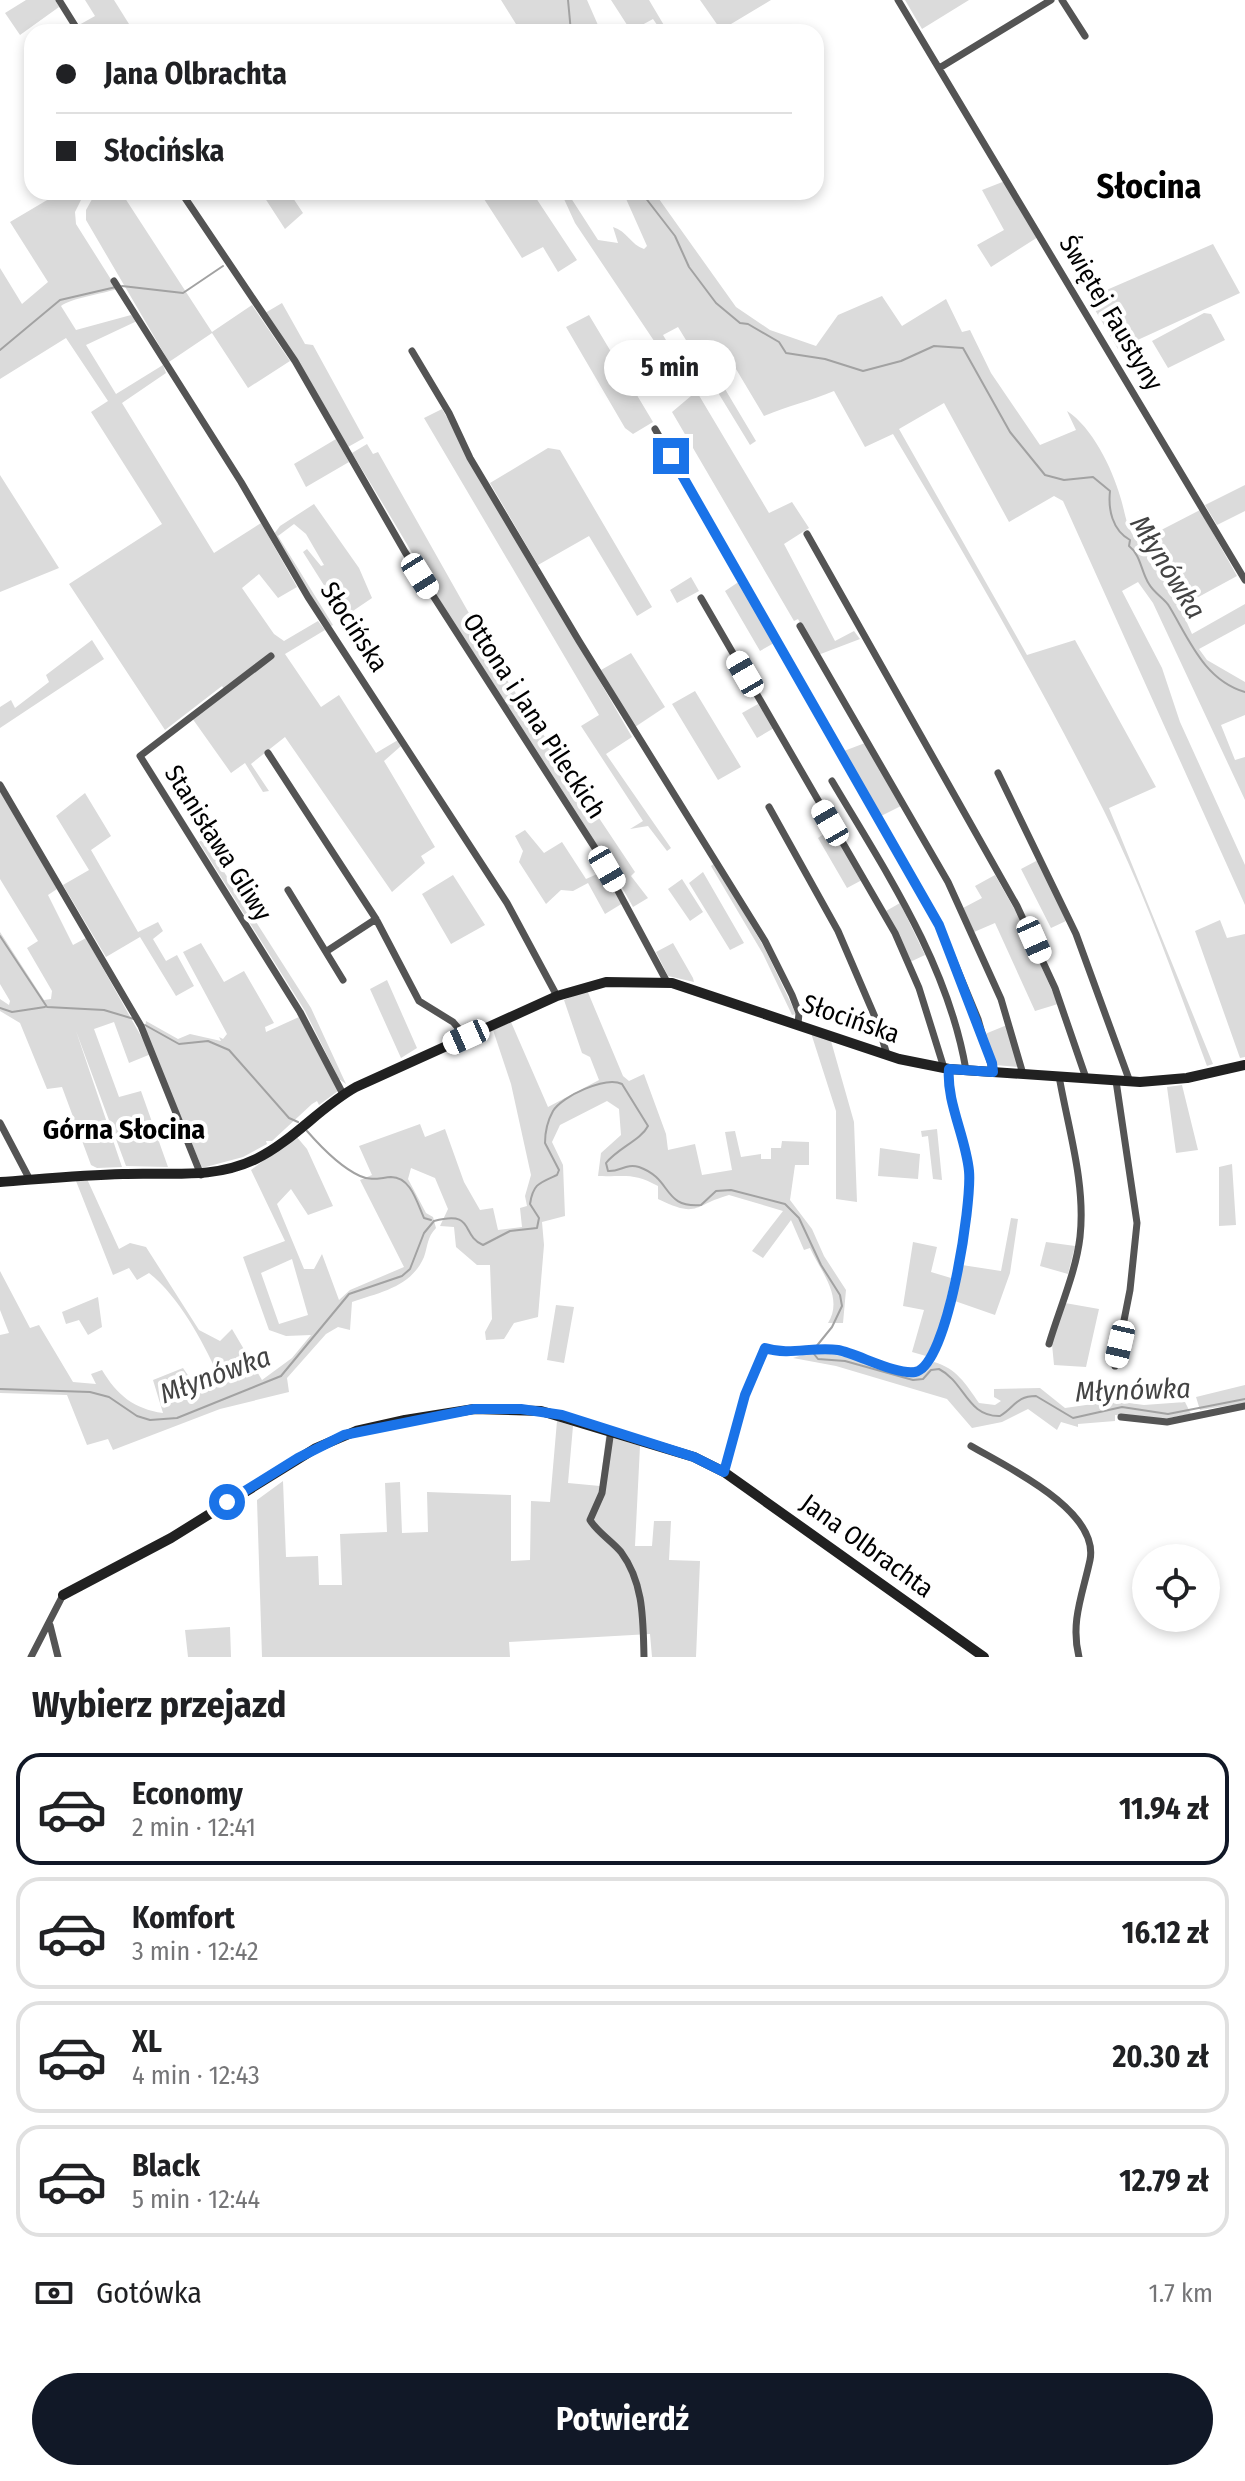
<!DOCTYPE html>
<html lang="pl">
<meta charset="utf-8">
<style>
:root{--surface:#fff;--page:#f6f6f6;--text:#202124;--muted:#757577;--line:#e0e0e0;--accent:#111827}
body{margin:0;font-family:"Fira Sans Condensed",sans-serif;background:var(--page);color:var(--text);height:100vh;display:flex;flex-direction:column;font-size:30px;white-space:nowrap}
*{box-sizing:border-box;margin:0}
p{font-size:26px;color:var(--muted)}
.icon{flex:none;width:44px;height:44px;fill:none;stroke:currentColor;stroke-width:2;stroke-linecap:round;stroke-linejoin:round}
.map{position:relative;height:1657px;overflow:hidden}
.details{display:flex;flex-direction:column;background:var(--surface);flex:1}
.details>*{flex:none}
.banner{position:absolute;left:24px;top:24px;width:800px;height:176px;border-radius:24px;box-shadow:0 4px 12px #0003;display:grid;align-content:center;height:176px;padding:0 32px;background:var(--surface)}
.buttons{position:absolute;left:1132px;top:1544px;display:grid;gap:16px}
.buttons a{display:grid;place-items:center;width:88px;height:88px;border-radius:50%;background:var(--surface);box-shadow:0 4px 12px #0003;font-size:40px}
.end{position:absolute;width:36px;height:36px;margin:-18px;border:10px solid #1a73e8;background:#fff;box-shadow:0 0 0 4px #fff}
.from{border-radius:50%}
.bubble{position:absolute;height:56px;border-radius:28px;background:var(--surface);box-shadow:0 4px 12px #0003;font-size:26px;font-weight:700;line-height:56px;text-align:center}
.car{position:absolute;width:24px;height:48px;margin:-24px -12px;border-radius:10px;box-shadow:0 0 6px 2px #0007;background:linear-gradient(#fff 24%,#345 0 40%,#fff 0 76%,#345 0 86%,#fff 0)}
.banner b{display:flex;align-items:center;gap:28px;height:76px;font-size:30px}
.banner b+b{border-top:2px solid var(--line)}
.banner i{width:20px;height:20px;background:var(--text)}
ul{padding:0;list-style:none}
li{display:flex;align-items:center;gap:24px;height:112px;margin:0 16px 12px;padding:0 16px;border:4px solid var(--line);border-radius:24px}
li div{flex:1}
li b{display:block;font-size:30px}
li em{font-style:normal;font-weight:700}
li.current{border-color:var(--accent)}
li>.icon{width:72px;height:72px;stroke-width:1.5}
h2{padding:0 32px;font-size:36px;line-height:96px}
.pay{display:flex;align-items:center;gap:20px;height:88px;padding:0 32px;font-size:30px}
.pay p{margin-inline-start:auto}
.primary-button{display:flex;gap:16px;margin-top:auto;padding:16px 32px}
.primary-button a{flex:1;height:92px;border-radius:48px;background:var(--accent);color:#fff;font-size:32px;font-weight:700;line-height:92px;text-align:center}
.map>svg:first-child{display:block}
</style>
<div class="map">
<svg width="1245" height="1657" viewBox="0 0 1245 1657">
<rect width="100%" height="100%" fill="#fff"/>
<!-- green -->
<path fill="#dbdbdb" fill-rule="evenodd" d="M26,0H55L59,7L20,35L5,13Z
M85,0H114L134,32H84L79,25L95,16Z
M501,0H587L601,32H521Z
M611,0H649L668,32H662L653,19L631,31Z
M700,0H771L721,30Z
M905,0H969L922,29Z
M1005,181L1038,237L991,267L977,245L1004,230L982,190Z
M77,192H85L75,212L76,224L117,289C102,294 71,298 61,306L76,330L131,315L137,321L86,345L116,394L163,365L166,373L122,403L214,553L261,523L297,587L278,598L259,574L242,588L274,634L284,641L318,621L325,630L285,654L321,707L339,695L376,753L398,740L401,746L384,761L435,847L421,856L425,863L392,892L285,737L251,764L269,791L263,792L245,763L231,773L192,718L226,692L222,686L165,730L69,584L162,524L91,412L108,401L66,338L0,379V268L22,304L48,282L10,222L59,193L65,200Z
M96,192H121L212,332L252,305L290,361L248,388L212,333L169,362L86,220V210Z
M261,192H289L303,213L285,229Z
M490,192H532L577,260L558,272L543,247L522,258L484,199Z
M623,192H654L736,307L770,330L816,346L838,315L882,296L902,326L946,299L962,332L970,330L991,373L1040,445L1076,430L1067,411C1092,427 1112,468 1120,496C1126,514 1125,527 1138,542L1200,510L1237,576L1180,607L1192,634L1245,604V624L1199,649L1207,660L1245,682V715L1221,725L1235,760L1245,757V800L1153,603L1138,582L1122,591L1162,668L1180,722L1245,865V905L1063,501L1054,496L1009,522L944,403L899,429L1027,655L1075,640L1156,787L1109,808L1213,1064L1207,1066C1175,980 1145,893 1104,811C1040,683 967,558 893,434L865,447L834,391C810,401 788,406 764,416L736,369L719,379L756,441L750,445L678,327L663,335L769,513L792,502L809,528L784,544L835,641L854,631L860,639L818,655L798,619L794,621L672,412L691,396L575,223L564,199L569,195L598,240L618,243L613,227C627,231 631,245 644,249L647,246Z
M1213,244L1240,293L1118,349L1088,298Z
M282,303L305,344L313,345L364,438L348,447L265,313Z
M1204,313L1211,314L1225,340L1168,368L1152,341Z
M589,315L653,422L633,434L625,428L566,327Z
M442,409L632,737L606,754L671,848L667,851L648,826L630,829L643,821L581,726L599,715L424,418Z
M336,439L349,462L306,487L294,464Z
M367,444L373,454L378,452L505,677L635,872L631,876L648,898L633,907C597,841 553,781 512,718C456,631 406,540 352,453Z
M548,448L560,450L652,607L637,616L589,536L538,565L490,483Z
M0,475L59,568L0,592Z
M1245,485V511L1217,525L1205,505Z
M314,504L359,568L372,598L344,617L303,552L307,549L321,566L324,565L306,534L294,524L278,536L333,625L329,627L274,534L280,526Z
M691,577L699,591L677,603L670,590Z
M740,581L774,643L760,651L725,591Z
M92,640L104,659L0,728V707L11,700L15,708L49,682L46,675Z
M631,653L665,707L635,727L601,670Z
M695,691L741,767L718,780L672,704Z
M758,704L774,728L757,738L742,713Z
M865,743L901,806L881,816L844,751Z
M0,789L57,889L48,895L73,945L86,938L151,1054L129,1063L114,1022L94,1029L119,1097L141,1091L168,1167L126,1166L76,1031L122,1167L97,1168L91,1165L62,1087L47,1089L20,1023L0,1011V999L9,1005L10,1001L0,984V932L44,1000L51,999L52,991L27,948L38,941L0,879Z
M85,793L111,836L91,850L138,932L158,922L163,931L153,939L166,961L177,955L194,986L176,996L140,937L106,957L63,885L89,870L56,816Z
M831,829L862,880L847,888L818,838Z
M525,830L544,853L562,842L586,879L604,871L623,903L605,914L588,883L573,891L561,890L546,904L519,862L523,851L515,836Z
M203,839L311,1008L346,1084L339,1079L305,1011L199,842Z
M1038,860L1066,921L1051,928L1021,869Z
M715,863L765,949L796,1014L792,1015L763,954L711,866Z
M703,872L744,943L730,950L689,883Z
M453,875L485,925L451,944L422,894Z
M995,875L1020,919L1058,1004L1035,1011L995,923L974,932L963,908L982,898L975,886Z
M682,879L703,912L690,921L668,889Z
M900,903L925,955L910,962L886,911Z
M1220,920L1227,938L1245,934V1057L1240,1058L1195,931Z
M201,943L224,982L244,971L274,1023L265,1027L266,1032L299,1017L338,1091L319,1105L317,1101L312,1104L272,1141H266L267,1144L243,1157L202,1168L145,1030L146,1021L178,1039L190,1034L221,1041L219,1037L223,1039L227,1034L183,952Z
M673,943L693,978L694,982L668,976L656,952Z
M387,980L417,1048L401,1058L370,989Z
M587,990L623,1076L629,1081L644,1074L666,1134L668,1150L695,1144L702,1175L732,1170L725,1132L735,1131L741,1157L761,1154V1159H771V1148H781L782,1141L809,1142V1165H795L790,1200L812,1229L824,1256L846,1290L843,1323H828C844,1297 821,1272 810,1248L804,1250L791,1220L763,1258L752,1251L783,1211L729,1195C693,1205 699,1219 658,1199V1186C633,1172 625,1177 598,1176L601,1153L621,1135L619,1109L607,1101L560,1125L552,1142L563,1165L565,1216L542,1222L544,1245L538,1317L514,1323L504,1339L486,1340L485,1332L492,1319L490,1265H477L456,1247L454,1227L440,1226L448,1209L435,1178L411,1168L408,1179L426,1213L433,1217L436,1228C427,1237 428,1246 424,1257C411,1287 381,1292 352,1302L350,1330L338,1327L326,1334L287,1378L289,1392L220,1409L113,1450L108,1439L87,1445L67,1395L0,1393V1335L9,1333L0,1310V1271L30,1328L39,1325L73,1382L96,1384L91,1374L102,1370C117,1395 134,1409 163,1413L153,1380L183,1368L196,1387L218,1374C201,1339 180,1298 149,1273L137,1280L129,1268L113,1275L76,1181L87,1179L119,1249L130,1243L146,1247L199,1330L220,1341L232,1329L262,1380L292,1358L311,1335L286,1336L269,1330L243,1257L285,1241L251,1170L296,1136L307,1149L333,1206L308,1215L291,1189L277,1204L304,1269H314L322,1254L339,1300L350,1290L404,1267L360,1180L372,1175L359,1146L420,1124L425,1137L445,1129L464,1182L480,1210L493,1208L498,1230L522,1227L520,1208L527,1206L525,1196L531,1175L511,1084L493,1030L511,1022L548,1107L599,1080L590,1057L582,1053L564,1000ZM292,1259L308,1315L279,1324L261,1273Z
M1007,1025L1019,1067L995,1065L985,1034Z
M811,1033L831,1041L854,1122L857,1202L836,1199V1111Z
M1182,1085L1198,1150L1176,1153L1167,1087Z
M937,1129L942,1180L933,1179L928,1136L922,1137L921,1131Z
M880,1148L920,1154L918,1179L878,1176Z
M1232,1164L1236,1225L1219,1226V1167Z
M1011,1218L1018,1219L1010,1273L995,1315L952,1300L962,1265L1001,1271Z
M913,1242L937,1247L931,1272L951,1278L940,1330L926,1356L912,1352L924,1310L903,1306Z
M1046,1242L1075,1246L1068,1274L1040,1266Z
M98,1297L102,1327L88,1335L79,1320L66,1324L62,1312Z
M1065,1303L1099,1309L1086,1367L1054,1365L1052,1344Z
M556,1305L574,1307L564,1363L547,1360Z
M806,1354H831L921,1373L934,1362C956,1368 966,1384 979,1403L995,1405L1001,1401L994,1397V1389L1040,1388L1065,1408L1114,1401L1144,1405L1185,1402L1191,1414L1163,1419L1115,1415V1421L1078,1424V1427L1061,1422L1057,1430L1028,1409L1002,1422L972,1428L947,1399L836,1366L793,1358Z
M1245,1385V1403L1200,1410L1196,1397Z
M557,1421L573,1426L568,1483L600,1486L606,1436L640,1446L635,1546H652L654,1521H671L669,1560L700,1561L696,1657H652L650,1634L509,1642L510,1657H262L257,1500L283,1481L286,1557L318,1556L319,1585H342L340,1534L387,1532L385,1483L400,1482L402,1533L428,1532L427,1492L511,1495V1561L530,1560L531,1501L550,1502Z
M230,1627L231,1657H188L185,1630Z"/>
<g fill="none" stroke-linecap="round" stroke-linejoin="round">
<!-- stream -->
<path stroke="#a2a2a2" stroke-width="2" d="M568,0L571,32
M641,192L675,236L689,267L716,303L740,323L748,324L779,342L786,353L825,359L863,371L901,361L934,346L963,348L1010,432L1045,475L1064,480L1093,477L1110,491C1108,509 1112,530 1130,540L1129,546C1141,555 1141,572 1149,584C1154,593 1165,599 1169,606C1189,639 1204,680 1245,692
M122,286L183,293L223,266
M0,350L60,300L116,287
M0,936L47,1007L104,1010L134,1019
M0,1008L12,1012L45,1007
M145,1025L179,1044L208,1041L229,1050L289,1118L298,1122
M307,1131C321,1147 340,1167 360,1176C371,1181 379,1178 391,1177C411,1177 417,1203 424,1218L431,1220
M814,1354L818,1359L845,1361L913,1380L923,1379L931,1370L939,1369C965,1382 967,1417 1000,1416C1015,1407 1016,1396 1036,1396L1073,1418L1122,1407L1168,1414L1245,1399
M0,1389L90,1392L109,1397L137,1416L150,1420L177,1418L281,1376L349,1294L402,1276L410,1269L424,1233L434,1221C476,1210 460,1235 483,1245L510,1231L537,1228L539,1218L530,1204C533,1184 539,1183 557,1175L559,1170L545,1143C545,1133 548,1120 553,1111C562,1096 606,1076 622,1084L648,1126C641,1140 618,1148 606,1163L608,1171C620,1172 626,1163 639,1167C673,1179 662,1208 701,1205L716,1191L731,1190L785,1204L799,1218L821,1265L840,1295L842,1306L832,1327L815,1348"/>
<!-- street -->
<path stroke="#545454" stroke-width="7" d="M59,0L79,32
M898,0L1245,580
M1062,0L1085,36
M941,67L1051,0
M181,192L295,361L405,552L595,848L667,982
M114,281L241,482L308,597L507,903L557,996
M412,351L449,413L470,458L579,641L765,941L792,995L799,1013L798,1024
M655,429L939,925L978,1019L993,1072
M807,534L1017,906L1055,988L1086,1078
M701,598L895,933L919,988L944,1068
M800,626L948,882L1001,999L1023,1074
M271,656L140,756L300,1012L343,1094
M268,753L376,919L419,1001L453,1022L466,1037
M998,773L1076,934L1130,1082
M832,781C886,872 948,964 966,1070
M0,785L141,1026L201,1175
M769,807L838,931L878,1024L887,1055
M288,890L343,980
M327,951L376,919
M0,1123L30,1180
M1049,1344C1059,1310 1076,1272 1080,1237C1086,1184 1068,1128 1059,1076
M1115,1366L1130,1290L1137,1223L1116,1081
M1121,1417L1167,1422L1245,1406
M611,1430L602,1493L590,1520C597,1532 612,1541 621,1552C644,1583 643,1620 644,1657
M971,1446C1005,1466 1100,1510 1090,1560C1083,1593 1070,1622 1079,1657
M724,1472L745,1395L765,1348C791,1357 814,1346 839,1351C863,1355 900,1379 923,1369C949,1344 972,1210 969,1172C966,1139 946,1102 949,1069
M50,1625L58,1657
M31,1657L63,1595"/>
<!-- secondary -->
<path stroke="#212121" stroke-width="10" d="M0,1182C41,1179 82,1175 123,1174C170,1172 212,1180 256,1159C293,1141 320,1107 356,1087L557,996L606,982L672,983L899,1059L949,1069L1140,1082L1187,1078L1245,1065
M63,1595L171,1538L316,1448L356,1431L405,1420L474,1409L541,1411L694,1457L724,1472L984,1657"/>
</g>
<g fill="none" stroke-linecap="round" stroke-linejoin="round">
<!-- route -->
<path stroke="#1a73e8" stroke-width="10" d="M227,1502L298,1458L344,1435L474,1409H521L562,1415L694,1457L724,1472L745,1395L765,1348C790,1356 813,1346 838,1350C858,1354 896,1375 915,1372C948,1366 972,1203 969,1171C966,1138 946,1101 949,1069L993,1072L992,1063L939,925L671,456"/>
</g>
<g text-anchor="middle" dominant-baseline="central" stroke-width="8" stroke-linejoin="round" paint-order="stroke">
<!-- street labels -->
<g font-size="26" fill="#000" stroke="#fff">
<text transform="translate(1111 313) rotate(59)">Świętej Faustyny</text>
<text transform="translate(354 627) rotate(57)">Słocińska</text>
<text transform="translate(534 716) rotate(57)">Ottona i Jana Pileckich</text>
<text transform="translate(218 843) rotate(58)">Stanisława Gliwy</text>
<text transform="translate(851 1019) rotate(19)">Słocińska</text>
<text transform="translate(867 1546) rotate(36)">Jana Olbrachta</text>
</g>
<!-- water labels -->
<g font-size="28" font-style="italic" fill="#434343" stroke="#fff">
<text transform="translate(1168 567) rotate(58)">Młynówka</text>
<text transform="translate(215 1375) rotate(-20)">Młynówka</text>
<text transform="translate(1133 1390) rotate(-2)">Młynówka</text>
</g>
<!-- neighbourhood labels -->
<g font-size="28" font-weight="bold" fill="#000" stroke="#fff">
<text x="124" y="1129">Górna Słocina</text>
</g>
<!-- district labels -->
<g font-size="34" font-weight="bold" fill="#000" stroke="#fff">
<text x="1149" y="186">Słocina</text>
</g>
</g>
</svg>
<div class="buttons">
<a><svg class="icon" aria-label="locate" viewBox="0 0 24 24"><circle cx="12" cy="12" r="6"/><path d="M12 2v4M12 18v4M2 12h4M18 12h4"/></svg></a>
</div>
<i class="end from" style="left:227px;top:1502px"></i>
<i class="end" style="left:671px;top:456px"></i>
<div class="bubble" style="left:604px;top:340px;width:132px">5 min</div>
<i class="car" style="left:420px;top:576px;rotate:148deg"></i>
<i class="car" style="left:745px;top:674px;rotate:330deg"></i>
<i class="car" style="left:830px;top:823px;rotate:330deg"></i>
<i class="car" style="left:607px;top:869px;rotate:150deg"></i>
<i class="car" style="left:1034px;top:940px;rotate:156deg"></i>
<i class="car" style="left:466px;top:1037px;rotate:246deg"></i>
<i class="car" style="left:1120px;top:1344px;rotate:193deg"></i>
<div class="banner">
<b><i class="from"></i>Jana Olbrachta</b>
<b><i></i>Słocińska</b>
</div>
</div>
<section class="details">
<h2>Wybierz przejazd</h2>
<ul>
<li class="current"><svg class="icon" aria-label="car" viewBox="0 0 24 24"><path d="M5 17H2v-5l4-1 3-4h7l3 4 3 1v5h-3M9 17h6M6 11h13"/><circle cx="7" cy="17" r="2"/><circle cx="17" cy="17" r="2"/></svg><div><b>Economy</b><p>2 min · 12:41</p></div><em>11.94 zł</em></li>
<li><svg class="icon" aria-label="car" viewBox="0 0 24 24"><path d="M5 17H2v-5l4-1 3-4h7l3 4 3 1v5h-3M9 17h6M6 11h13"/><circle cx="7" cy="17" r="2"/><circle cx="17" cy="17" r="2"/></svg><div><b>Komfort</b><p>3 min · 12:42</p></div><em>16.12 zł</em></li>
<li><svg class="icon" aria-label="car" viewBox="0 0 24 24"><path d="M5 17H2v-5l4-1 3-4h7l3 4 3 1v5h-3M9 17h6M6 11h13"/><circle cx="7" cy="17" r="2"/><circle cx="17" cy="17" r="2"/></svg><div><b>XL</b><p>4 min · 12:43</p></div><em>20.30 zł</em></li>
<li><svg class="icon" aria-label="car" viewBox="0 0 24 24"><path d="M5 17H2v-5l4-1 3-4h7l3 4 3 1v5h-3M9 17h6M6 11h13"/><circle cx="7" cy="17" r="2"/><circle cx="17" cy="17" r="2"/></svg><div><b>Black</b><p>5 min · 12:44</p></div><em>12.79 zł</em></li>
</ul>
<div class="pay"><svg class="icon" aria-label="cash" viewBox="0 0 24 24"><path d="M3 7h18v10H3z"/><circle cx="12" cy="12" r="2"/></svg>Gotówka<p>1.7 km</p></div>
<div class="primary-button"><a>Potwierdź</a></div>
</section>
